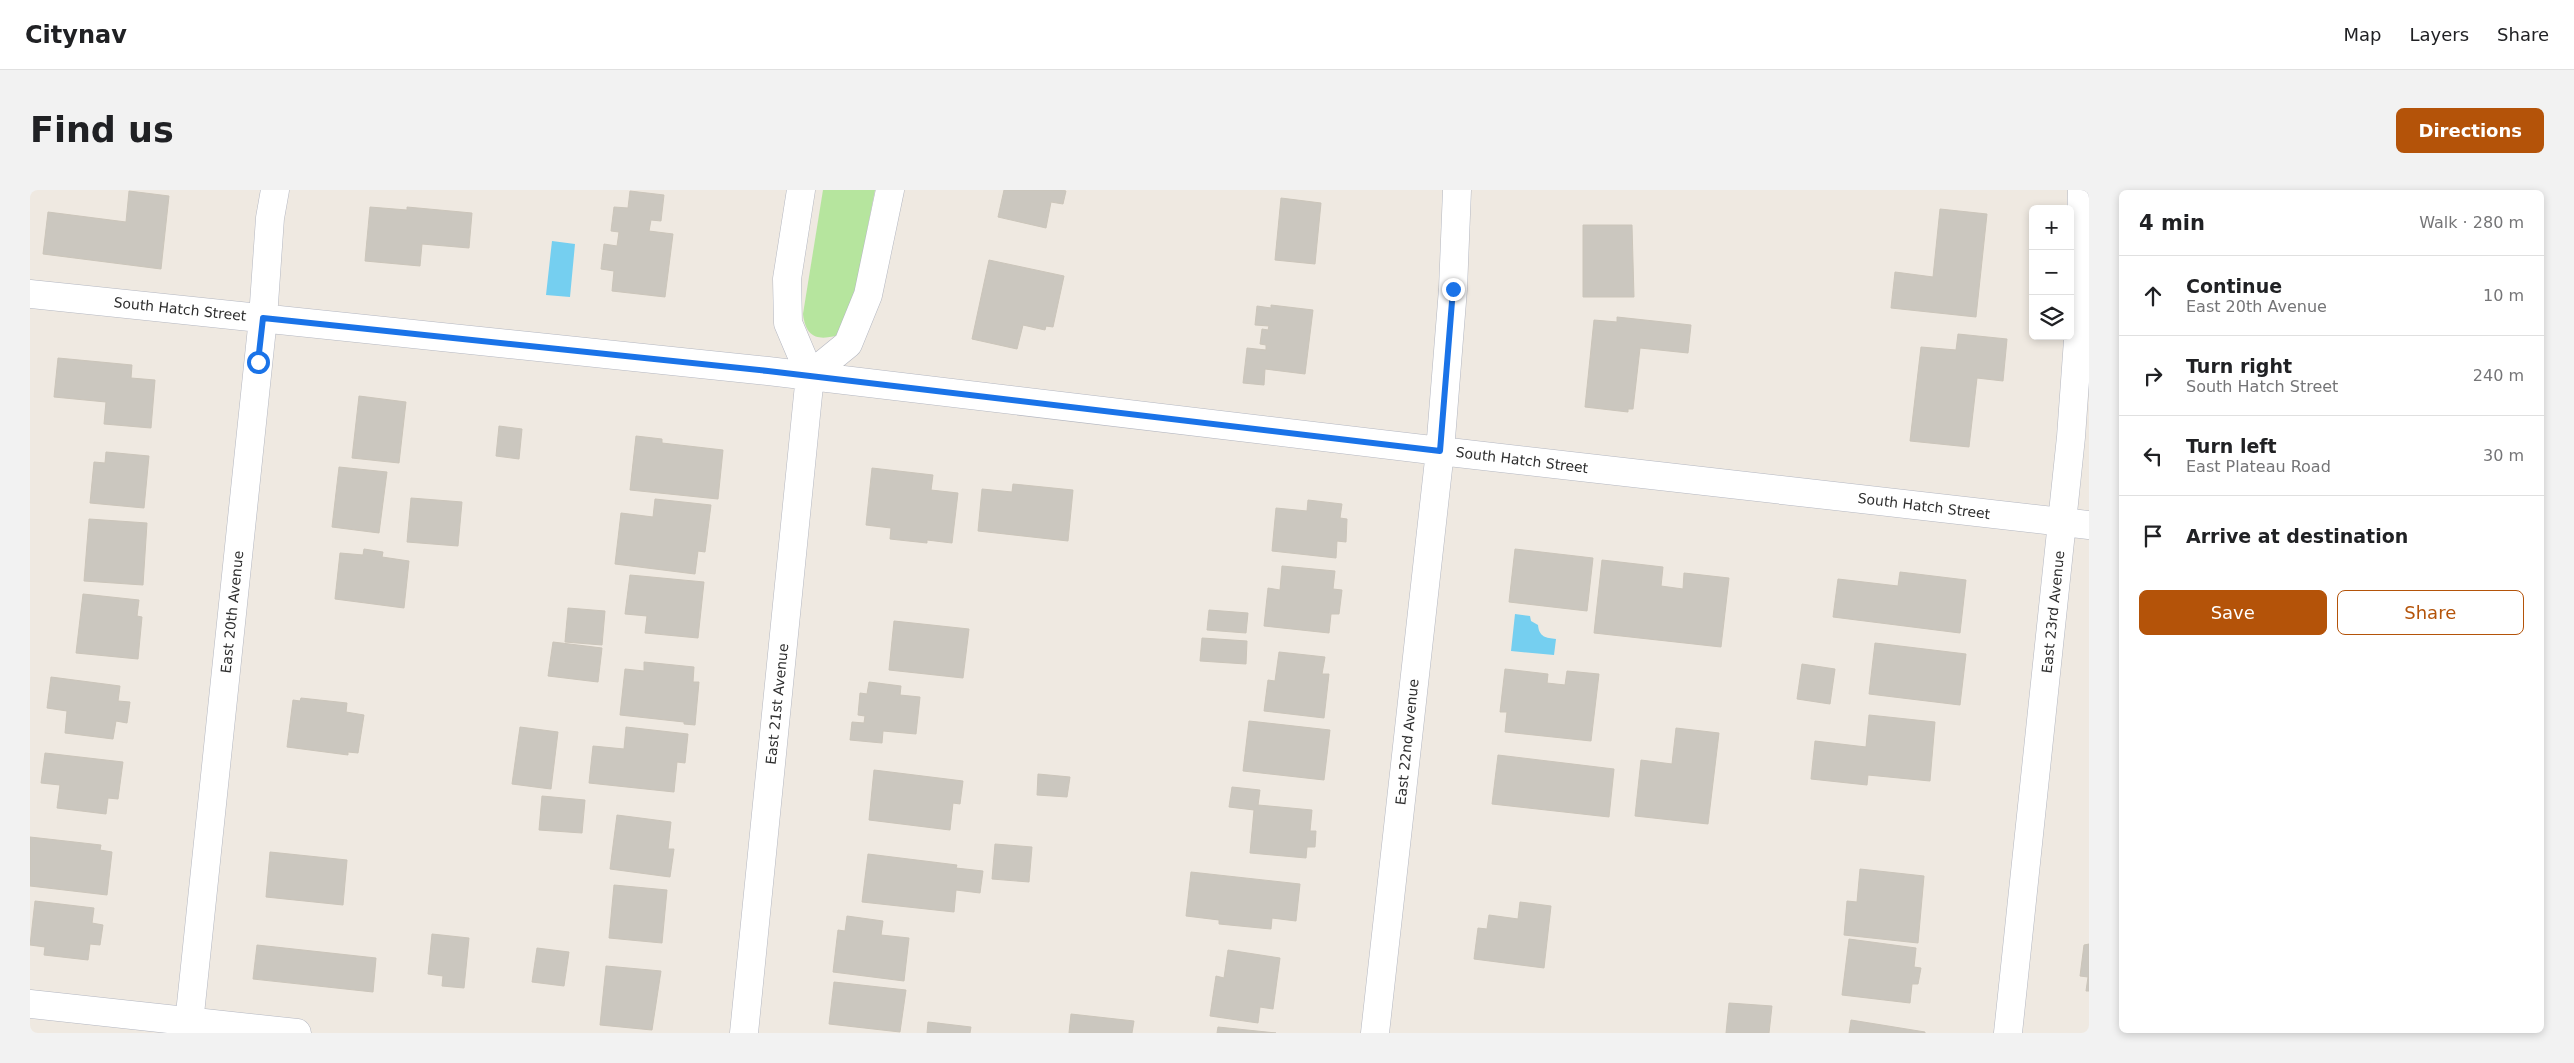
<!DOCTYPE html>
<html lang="en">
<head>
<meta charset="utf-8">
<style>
  :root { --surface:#fff; --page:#f2f2f2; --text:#202124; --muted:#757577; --line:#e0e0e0; --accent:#b45309 }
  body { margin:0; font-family:"DejaVu Sans",sans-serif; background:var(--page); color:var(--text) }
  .controls { position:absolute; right:15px; top:15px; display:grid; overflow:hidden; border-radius:8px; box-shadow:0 2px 8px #0003 }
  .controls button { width:45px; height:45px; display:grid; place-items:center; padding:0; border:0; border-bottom:1px solid var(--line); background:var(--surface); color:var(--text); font:25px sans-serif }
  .stop { position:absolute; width:15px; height:15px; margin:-11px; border:4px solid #1a73e8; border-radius:50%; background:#fff }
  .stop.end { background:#1a73e8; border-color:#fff; box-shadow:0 1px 5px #0008 }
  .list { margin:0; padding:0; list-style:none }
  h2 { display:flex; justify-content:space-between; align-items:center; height:65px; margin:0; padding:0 20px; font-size:21px }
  h2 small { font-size:16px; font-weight:400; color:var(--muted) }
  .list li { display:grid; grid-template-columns:32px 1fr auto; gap:15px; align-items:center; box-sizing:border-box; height:80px; padding:0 20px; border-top:1px solid var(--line) }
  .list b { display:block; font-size:19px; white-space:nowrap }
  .list p { margin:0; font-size:16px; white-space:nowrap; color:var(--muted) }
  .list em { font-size:16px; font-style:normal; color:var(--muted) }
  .actions { display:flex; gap:10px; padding:15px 20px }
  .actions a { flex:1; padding:11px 0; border:1px solid var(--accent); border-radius:8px; text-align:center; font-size:18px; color:var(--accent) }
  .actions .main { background:var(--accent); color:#fff }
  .icon { flex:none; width:28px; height:28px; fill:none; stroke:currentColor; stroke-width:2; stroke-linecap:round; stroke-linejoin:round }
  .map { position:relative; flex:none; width:2059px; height:843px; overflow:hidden; border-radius:8px }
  header { display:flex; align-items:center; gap:30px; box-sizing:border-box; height:70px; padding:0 25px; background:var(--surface); border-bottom:1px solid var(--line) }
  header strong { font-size:24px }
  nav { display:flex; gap:28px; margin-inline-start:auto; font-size:18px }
  .intro { display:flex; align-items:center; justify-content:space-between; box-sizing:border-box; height:120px; padding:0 30px }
  h1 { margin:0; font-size:35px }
  .button { padding:12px 22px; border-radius:8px; background:var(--accent); color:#fff; font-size:18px; font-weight:700 }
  main { display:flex; gap:30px; padding:0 30px }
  aside { flex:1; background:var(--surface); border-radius:8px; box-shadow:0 2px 8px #0003 }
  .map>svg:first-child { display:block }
  .green { fill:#b6e59e }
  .water { fill:#75cff0 }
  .building { fill:#cbc7bf; stroke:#cbc5ba }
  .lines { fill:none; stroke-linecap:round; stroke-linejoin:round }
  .minor-casing { stroke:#b4b7c1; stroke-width:29 }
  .minor { stroke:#fff; stroke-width:28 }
  .route { stroke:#1a73e8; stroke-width:6 }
  .labels { text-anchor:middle; stroke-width:4; stroke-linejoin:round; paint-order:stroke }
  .street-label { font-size:14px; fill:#2e2e2e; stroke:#fff }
</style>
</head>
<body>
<header>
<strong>Citynav</strong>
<nav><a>Map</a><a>Layers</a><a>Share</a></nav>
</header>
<div class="intro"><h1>Find us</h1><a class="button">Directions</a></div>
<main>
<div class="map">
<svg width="2059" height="843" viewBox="0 0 2059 843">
  <rect width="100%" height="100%" fill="#efe9e1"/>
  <path class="green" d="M793 0H845L819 133 814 143C792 151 776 151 773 124Z"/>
  <path class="water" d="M522 51 545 54 540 107 516 105Z
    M1485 424 1500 426 1501 431 1508 435C1509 447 1516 448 1526 449L1524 465 1481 461Z"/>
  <path class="building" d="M974 0H1032L1036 1 1033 14 1021 12 1016 38 968 27Z
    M99 1 139 6 131 79 13 64 18 22 96 32Z
    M600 1 634 5 631 31 621 30 619 41 643 44 635 107 582 101 584 81 571 79 574 54 587 56 589 42 581 41 584 17 598 18Z
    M1251 8 1291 13 1285 74 1245 70Z
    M340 17 377 20V17L442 23 439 58 392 54 390 76 335 71Z
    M1910 19 1957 24 1946 127 1861 118 1865 82 1903 87Z
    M1553 35H1602L1604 107H1553Z
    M959 70 1034 86 1023 137 1016 136 1015 140 993 135 987 159 942 149Z
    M1241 115 1283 120 1275 184 1235 179 1234 195 1213 193 1217 158 1236 160V155L1230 154 1232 139 1238 140 1239 136 1225 135 1227 116 1241 118Z
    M1587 127 1661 135 1658 163 1610 158 1603 219H1598V222L1555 217 1564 130 1587 132Z
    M1928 144 1977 149 1973 191 1947 188 1939 257 1880 251 1891 157 1926 160Z
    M28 168 102 175 101 188 125 190 121 238 74 234 76 212 24 207Z
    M329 206 376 212 369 273 322 268Z
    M469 236 492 239 489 269 466 266Z
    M606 246 632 249V253L693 260 688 309 600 300Z
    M76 262 119 266 114 318 60 313 64 272 75 273Z
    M309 277 357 282 349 343 302 337Z
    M842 278 903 285 901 300 928 303 922 353 897 350V353L860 349 861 338 836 335Z
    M983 294 1043 300 1038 351 948 341 952 299 982 302Z
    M381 308 432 312 428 356 377 352Z
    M625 309 681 315 675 362 668 361 665 384 585 374 591 323 623 327Z
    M1278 310 1312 314 1310 328 1317 329 1316 352 1307 351 1306 368 1242 361 1246 318 1277 321Z
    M59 329 117 333 113 395 54 391Z
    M334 359 353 362 352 367 379 371 374 418 305 409 310 363 333 365Z
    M1485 359 1563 368 1557 421 1479 412Z
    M1572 370 1633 377 1631 396 1653 399 1654 383 1699 388 1691 457 1564 443Z
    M1252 376 1305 381 1303 399 1312 400 1309 424H1301L1299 443 1234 436 1238 398 1250 400Z
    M1870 382 1936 390 1930 443 1803 427 1808 389 1868 396Z
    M600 385 674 392 668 448 615 443 617 426 595 424Z
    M53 404 109 410 107 426 112 427 108 469 46 463Z
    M538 418 575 421 572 455 535 452Z
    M1179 420 1218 423 1216 443 1177 440Z
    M864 431 939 439 933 488 859 480Z
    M1172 448 1217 451 1216 474 1170 471Z
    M523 452 572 458 568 492 518 486Z
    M1845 453 1936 464 1930 515 1839 504Z
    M1249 462 1295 467 1292 484H1299L1294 528 1234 521 1238 490 1245 491Z
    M614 472 664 477 663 492H669L665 535 654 534V532L590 525 595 479 614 481Z
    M1772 474 1805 479 1800 514 1767 509Z
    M1475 479 1518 484 1517 493 1535 495 1537 481 1569 484 1561 551 1475 542 1477 522H1470Z
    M21 487 90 496 88 511 100 512 97 533 86 531 83 549 35 543 37 521 17 518Z
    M839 492 871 496 870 505 890 507 886 544 853 541 852 553 820 550 822 532 834 533 835 526 828 525 830 503 837 504Z
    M271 508 317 513 316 522 334 525 328 563 318 562V565L257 557 263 510 270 511Z
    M1839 525 1905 532 1900 591 1838 585 1837 595 1781 589 1785 551 1836 557Z
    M1219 531 1300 540 1294 590 1213 581Z
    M490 537 528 542 521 599 482 594Z
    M596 537 658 544 655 573 647 572 644 602 559 593 563 556 594 559Z
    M1646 538 1689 543 1678 634 1605 626 1611 570 1642 574Z
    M15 563 93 572 88 609 78 608 76 624 27 618 30 595 11 593Z
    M1468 565 1584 579 1579 627 1462 614Z
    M844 580 933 591 930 614 923 613 920 640 839 630Z
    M1008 584 1040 587 1037 607 1007 605Z
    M1202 597 1230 600 1228 615 1282 620 1280 641H1286L1285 657H1277L1276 668 1220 663 1224 620 1199 617Z
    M512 606 555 610 552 643 509 640Z
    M587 625 641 632 638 659H644L640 687 580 679Z
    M0 647 71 655 70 660 82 662 77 705 0 696Z
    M965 654 1002 657 999 692 962 689Z
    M240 662 317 670 313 715 236 707Z
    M838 664 927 675 926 678 953 681 950 703 926 700 924 722 832 712Z
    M1830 679 1894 686 1888 753 1814 745 1817 711 1827 712Z
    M1161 682 1270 694 1266 731 1242 728 1241 739 1189 734V730L1156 726Z
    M584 695 637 700 632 753 579 748Z
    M5 711 64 718 62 733 73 735 70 755 60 754 58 770 14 765 15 757 0 755Z
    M1490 712 1521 716 1514 778 1444 769 1448 738 1457 739 1459 725 1488 729Z
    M817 726 853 731 851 745 879 748 874 791 803 782 808 740 815 741Z
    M402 744 439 748 434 798 412 796 413 786 398 784Z
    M1819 749 1886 758 1884 777 1891 778 1888 794H1882L1880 813 1812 805Z
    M2059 754V801H2056L2058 787 2050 786 2054 755Z
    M227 755 346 768 343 802 223 789Z
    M507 758 539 762 534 796 502 792Z
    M1198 760 1250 768 1243 819 1230 817 1228 833 1180 826 1186 786 1194 788Z
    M576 776 631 781 622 840 570 835Z
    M804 792 876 800 870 842 799 834Z
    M1699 813 1742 816 1739 843H1696Z
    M1041 824 1104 831 1102 843H1039Z
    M1821 830 1895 842V843H1819Z
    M898 832 941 837 940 843H897Z
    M1188 837 1246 843H1187Z"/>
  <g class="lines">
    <g class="minor-casing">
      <path id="minor" d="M0 104 738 181 1410 261 2059 335
        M780 185 818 154 838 105 860 0
        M0 814 267 843
        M158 843 233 128 240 28 245 0
        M714 843 780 185 758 133 757 89 771 0
        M1345 843 1410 261 1423 99 1427 0
        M1978 843 2041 247 2048 150 2052 0"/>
    </g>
    <use href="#minor" class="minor"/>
  </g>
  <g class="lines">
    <path class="route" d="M228 172 233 128 738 181 1410 261 1423 99"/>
  </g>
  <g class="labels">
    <g class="street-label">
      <text transform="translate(150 119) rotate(6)" y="5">South Hatch Street</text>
      <text transform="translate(1492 270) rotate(7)" y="5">South Hatch Street</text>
      <text transform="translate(1894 316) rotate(7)" y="5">South Hatch Street</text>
      <text transform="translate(202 422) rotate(-84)" y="5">East 20th Avenue</text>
      <text transform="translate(2023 422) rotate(-84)" y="5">East 23rd Avenue</text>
      <text transform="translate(747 514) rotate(-84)" y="5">East 21st Avenue</text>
      <text transform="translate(1377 552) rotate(-84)" y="5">East 22nd Avenue</text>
    </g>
  </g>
</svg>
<div class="controls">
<button>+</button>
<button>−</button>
<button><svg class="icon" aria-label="layers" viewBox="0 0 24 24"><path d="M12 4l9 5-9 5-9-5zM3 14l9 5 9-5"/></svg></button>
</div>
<div class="stop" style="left:228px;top:172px"></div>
<div class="stop end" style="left:1423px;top:99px"></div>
</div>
<aside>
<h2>4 min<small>Walk · 280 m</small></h2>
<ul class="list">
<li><svg class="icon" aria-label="ahead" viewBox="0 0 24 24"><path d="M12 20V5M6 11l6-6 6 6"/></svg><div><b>Continue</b><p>East 20th Avenue</p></div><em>10 m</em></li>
<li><svg class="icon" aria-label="right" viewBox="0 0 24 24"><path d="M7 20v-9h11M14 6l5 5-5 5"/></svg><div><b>Turn right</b><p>South Hatch Street</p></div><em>240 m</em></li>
<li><svg class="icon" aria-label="left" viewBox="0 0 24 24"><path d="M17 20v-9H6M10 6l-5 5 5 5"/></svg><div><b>Turn left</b><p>East Plateau Road</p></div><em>30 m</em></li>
<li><svg class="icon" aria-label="arrive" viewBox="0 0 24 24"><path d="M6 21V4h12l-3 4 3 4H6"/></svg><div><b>Arrive at destination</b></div></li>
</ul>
<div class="actions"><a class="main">Save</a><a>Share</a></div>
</aside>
</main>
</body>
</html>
